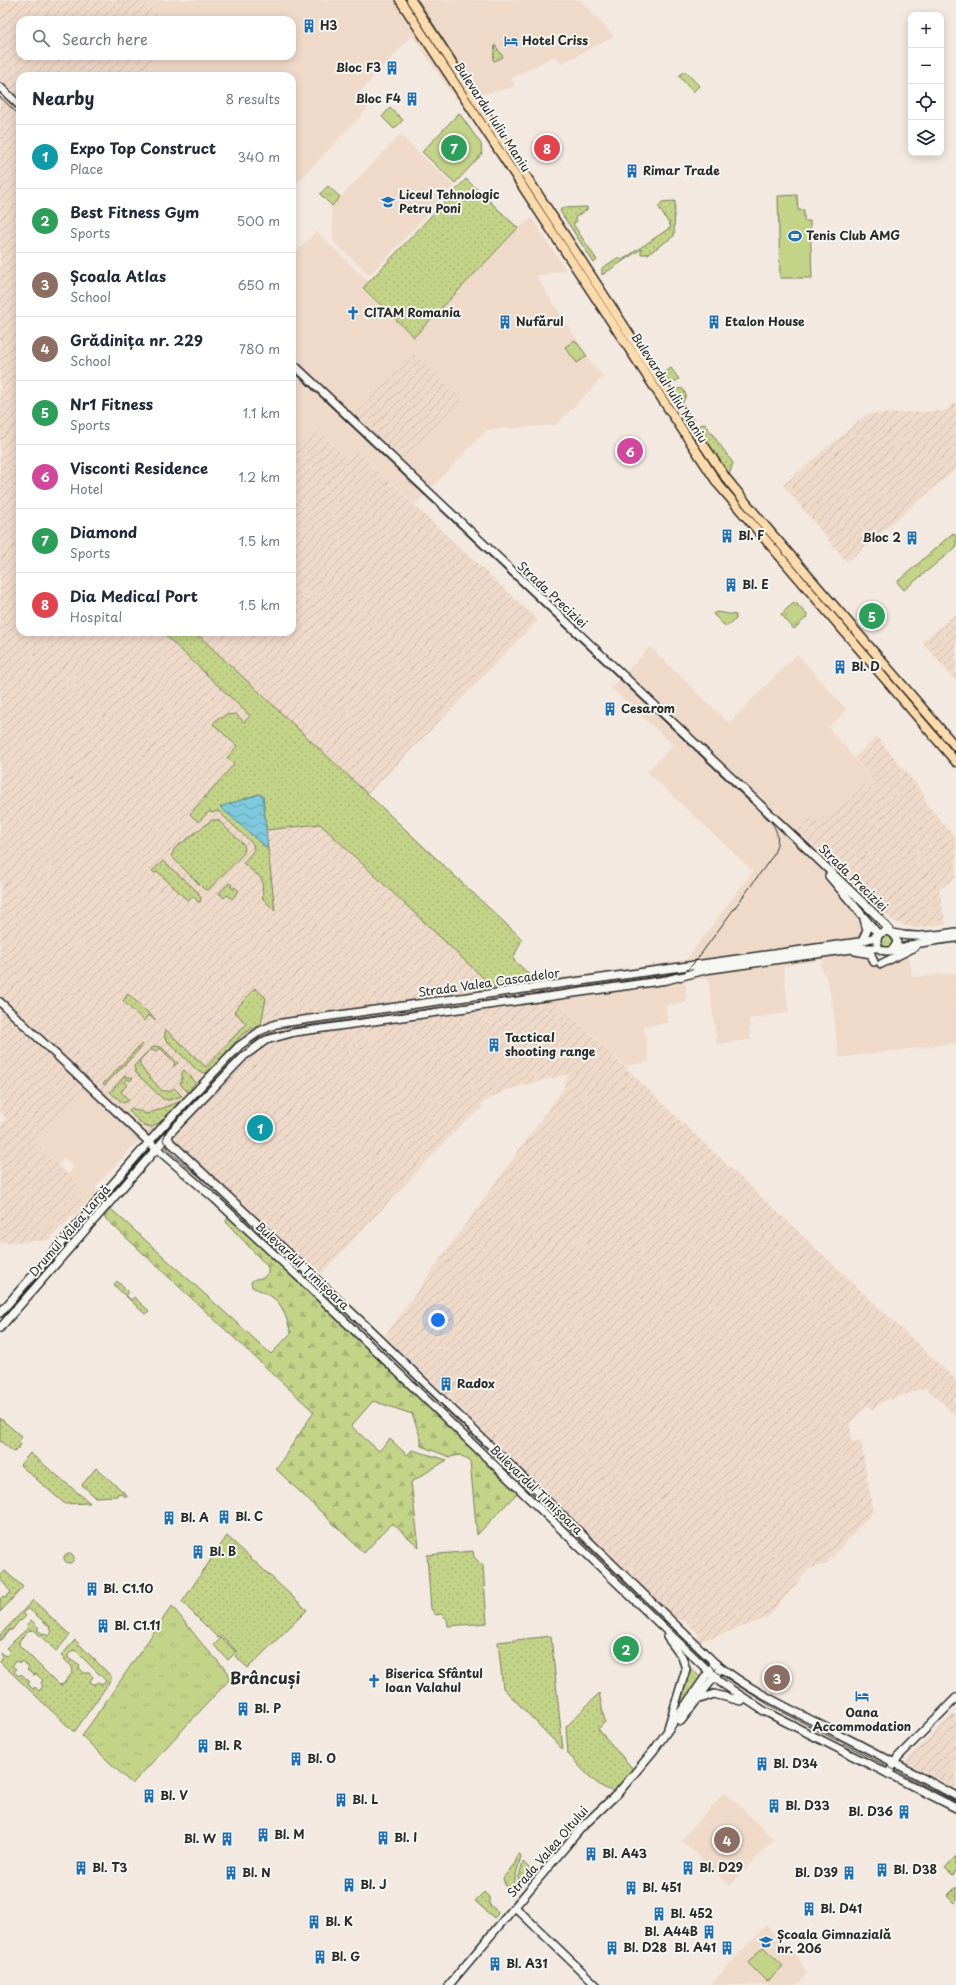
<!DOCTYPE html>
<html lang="en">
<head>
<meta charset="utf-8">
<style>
  :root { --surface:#fff; --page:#f2f2f3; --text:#1f2937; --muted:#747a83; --line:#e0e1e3; --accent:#0b8043 }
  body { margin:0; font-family:"Playpen Sans",sans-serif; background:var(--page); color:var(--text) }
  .controls { position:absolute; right:12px; top:12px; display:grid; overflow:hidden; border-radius:8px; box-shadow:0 2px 10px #0003 }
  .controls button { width:36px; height:36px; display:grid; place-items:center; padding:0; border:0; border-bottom:1px solid var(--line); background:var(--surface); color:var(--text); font:20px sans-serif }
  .you { position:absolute; left:438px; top:1320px; width:14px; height:14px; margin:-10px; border:3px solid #fff; border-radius:50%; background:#1a73e8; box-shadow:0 0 0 6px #1a73e833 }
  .badge { display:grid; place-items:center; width:26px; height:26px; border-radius:50%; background:var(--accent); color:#fff; font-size:13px; font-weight:700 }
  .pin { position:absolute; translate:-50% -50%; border:2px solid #fff; box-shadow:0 1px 4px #0006 }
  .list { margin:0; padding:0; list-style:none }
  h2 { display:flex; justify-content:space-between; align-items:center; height:52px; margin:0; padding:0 16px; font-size:17px }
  h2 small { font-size:13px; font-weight:400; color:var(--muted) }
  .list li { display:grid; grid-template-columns:26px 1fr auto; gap:12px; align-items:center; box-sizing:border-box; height:64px; padding:0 16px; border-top:1px solid var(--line) }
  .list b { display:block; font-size:15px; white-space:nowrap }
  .list p { margin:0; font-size:13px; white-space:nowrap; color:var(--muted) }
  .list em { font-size:13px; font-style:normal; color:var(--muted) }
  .icon { flex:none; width:22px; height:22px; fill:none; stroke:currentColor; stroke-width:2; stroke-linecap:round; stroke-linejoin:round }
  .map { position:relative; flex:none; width:956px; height:1985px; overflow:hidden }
  .search { position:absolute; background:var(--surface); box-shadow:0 2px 10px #0003; left:16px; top:16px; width:280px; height:44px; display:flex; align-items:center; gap:10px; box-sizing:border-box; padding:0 14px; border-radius:12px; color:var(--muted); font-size:15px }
  .panel { position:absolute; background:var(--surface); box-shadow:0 2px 10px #0003; left:16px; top:72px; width:280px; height:564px; border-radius:12px }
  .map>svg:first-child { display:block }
  .built { fill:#efdaca }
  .industrial { fill:url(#industrial-furrows) }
  .grass { fill:url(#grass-dots); stroke:#777f5a; fill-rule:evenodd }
  .forest { fill:url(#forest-firs); stroke:#777f5a }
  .park { fill:url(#park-tufts); stroke:#777f5a }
  .pitch { fill:#c3d388; stroke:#777f5a }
  .water { fill:url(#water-waves); stroke:#5d8a96 }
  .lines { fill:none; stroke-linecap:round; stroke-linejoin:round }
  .tertiary-casing { stroke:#2b2b2b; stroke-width:10 }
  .secondary-casing { stroke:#2b2b2b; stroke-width:10 }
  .primary-casing { stroke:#2b2b2b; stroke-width:11 }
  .tertiary { stroke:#f6f6f2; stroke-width:7 }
  .secondary { stroke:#f6f6f2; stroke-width:7 }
  .primary { stroke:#fedbac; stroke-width:8 }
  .tram { stroke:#2b2b2b; stroke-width:1 }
  .labels { text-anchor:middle; stroke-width:4; stroke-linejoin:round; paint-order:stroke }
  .poi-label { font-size:12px; font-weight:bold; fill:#2b2b2b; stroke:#f6f6f2; text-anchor:start }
  .street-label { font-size:12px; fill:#2b2b2b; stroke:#f6f6f2 }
  .district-label { font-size:16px; font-weight:bold; fill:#2b2b2b; stroke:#f6f6f2 }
</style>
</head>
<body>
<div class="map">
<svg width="956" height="1985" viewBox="0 0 956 1985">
  <defs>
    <pattern id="industrial-furrows" width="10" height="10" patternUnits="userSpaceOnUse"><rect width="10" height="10" fill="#efdaca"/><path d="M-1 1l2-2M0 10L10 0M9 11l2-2" fill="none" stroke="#cdbbae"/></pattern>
    <pattern id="grass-dots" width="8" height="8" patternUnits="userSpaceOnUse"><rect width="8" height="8" fill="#c3d388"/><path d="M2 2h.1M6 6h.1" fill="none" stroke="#a8b576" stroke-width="1.8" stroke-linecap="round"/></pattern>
    <pattern id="forest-firs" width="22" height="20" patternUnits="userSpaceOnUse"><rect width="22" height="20" fill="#c3d388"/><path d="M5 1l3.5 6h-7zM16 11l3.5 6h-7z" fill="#a8b576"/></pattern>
    <pattern id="park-tufts" width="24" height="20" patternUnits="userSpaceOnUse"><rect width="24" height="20" fill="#c3d388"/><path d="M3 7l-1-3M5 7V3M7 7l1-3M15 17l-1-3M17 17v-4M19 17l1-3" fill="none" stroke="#a8b576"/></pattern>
    <pattern id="water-waves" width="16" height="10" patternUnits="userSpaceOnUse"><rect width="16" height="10" fill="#7ec9dd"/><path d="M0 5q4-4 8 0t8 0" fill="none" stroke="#67a3b3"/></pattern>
  </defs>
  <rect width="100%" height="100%" fill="#f3e9e0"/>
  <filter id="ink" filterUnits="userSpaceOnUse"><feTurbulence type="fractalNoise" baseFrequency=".025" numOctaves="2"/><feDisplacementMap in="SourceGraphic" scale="8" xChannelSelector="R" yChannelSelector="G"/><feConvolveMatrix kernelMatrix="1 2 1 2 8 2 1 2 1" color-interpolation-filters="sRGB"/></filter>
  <g filter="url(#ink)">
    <path class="built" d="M142 0H581L614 37 562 63 555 56 512 78 514 87 456 100 412 35 360 92 372 104 292 188V76H138L156 56H292V20H164Z
      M400 135 454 186 370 275 333 241 332 210 330 208Z
      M532 218 566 270 536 276 595 368 604 376 556 425 487 430 415 505 357 452 349 460 317 430 292 457V257L316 231 369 282 363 289 414 337 518 228Z
      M650 647 729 723 797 654 847 710 828 727 872 779 819 825 795 829 854 884 843 896 864 925 868 959 909 956 912 977 956 973V1043L839 1058 833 1008 828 983 820 964 824 963 823 959 783 967 789 1013 749 1019 751 1040 717 1044 708 978 685 981 687 1002 665 1005 668 1023 644 1026 649 1062 625 1066 559 1003 250 1211 99 1076 493 987 686 960 753 871 647 772 673 745 611 688Z
      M83 1089 138 1141 96 1186 97 1192 86 1204 74 1192 80 1186 68 1174 74 1167 64 1158 58 1165 33 1142Z
      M725 1792 774 1839 730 1886 681 1840Z
      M766 1925 799 1958 807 1974 797 1985H710Z"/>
    <path class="industrial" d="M0 0H142L164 20H20V56H156L138 76H20V632H292V457L317 430 349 460 357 452 538 620 368 794 522 939 513 959 686 1126 956 1380V1416L926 1388 884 1401 872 1410 868 1405 850 1423 852 1442 861 1441 873 1512 825 1565 810 1568 767 1618 700 1642 697 1639 698 1633 685 1621 677 1619 670 1613 385 1336 563 1089 568 1074 506 1090 481 1104 483 1107 462 1124 321 1274 250 1211 160 1126 142 1145 83 1089 34 1142 80 1186 74 1192 86 1204 53 1235 50 1240 0 1243V1125L6 1118 0 1112Z
      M413 353 464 401 407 461 356 414Z
      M956 402V469L847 562 783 485 867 414 945 411Z
      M956 614V681L922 642Z
      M877 737 922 791 927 804 956 838V877L939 890 946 924 916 928 904 926 893 921 795 828 808 814 819 824 872 779 854 757Z
      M953 1714 956 1717V1789L907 1763 908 1758Z"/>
    <path class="grass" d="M417 0H418L463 70Z
      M495 45 503 57 495 61 493 60Z
      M466 179 518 228 414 337 363 288Z
      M675 201 674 236 648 254H641V249L602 275V268L619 257 622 260 671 227 658 206 662 202Z
      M587 207V210L575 217 577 221 573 224 597 260 594 263 560 211 562 208Z
      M671 368 679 379 674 382 667 381 661 375Z
      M671 388 683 389 686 395 682 404Z
      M705 424 733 463 729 475 698 430 699 425Z
      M162 632H195L522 939 513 959 536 981 493 987 320 824 266 830 263 796 258 794 221 807 268 849 275 911 263 899 262 879 243 863 254 850 253 844 218 811 211 813 210 811 198 822 190 814 234 764 227 758 237 746 213 724 219 717 221 718 225 715 236 714 244 722 250 716Z
      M212 820H218L244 845 245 849 244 853 208 890 204 889 171 856 175 848Z
      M163 861 198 892 201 899 200 902H198L193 896 188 901 158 872 155 873 152 871Z
      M229 883 232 885 231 887 233 889 235 887 239 891 232 899 227 895 224 898 219 893Z
      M880 941a7 7 0 1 1 14 0a7 7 0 1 1-14 0Z
      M255 988 266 998 261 1024 243 1034 207 1073 199 1072 165 1039V1029L206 1067 246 1024 234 1011Z
      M128 994 156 1020 148 1015 144 1021 123 1001Z
      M141 1044 142 1046 105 1085 103 1084Z
      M155 1046 161 1047 178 1063 173 1067 175 1063 160 1048 157 1051 149 1050Z
      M148 1051 140 1060V1066L162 1091H170L174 1088 182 1096 169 1100 163 1099 136 1073 134 1066Z
      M184 1070 196 1082 188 1092 180 1084 182 1079V1072Z
      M125 1076 133 1078 130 1081 128 1079 124 1082 127 1085 121 1092 129 1100 123 1103 110 1092Z
      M179 1102 163 1120 152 1127 144 1126 129 1111 131 1108 147 1114Z
      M117 1281 128 1292 126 1295 131 1300 134 1297 149 1311 145 1314 114 1285Z
      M0 1418 22 1437 18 1442 21 1445 14 1452 0 1441Z
      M30 1453 83 1497 90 1503 65 1504 20 1465Z
      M96 1468 128 1496H123V1493L117 1494V1496L95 1497 82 1485Z
      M227 1536 307 1610 248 1668 235 1656 238 1653 222 1636 218 1638 182 1602Z
      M473 1551 474 1557 483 1566 487 1623 448 1626 447 1619 441 1614 436 1615 431 1609 427 1555Z
      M5 1571 23 1587 0 1612V1599L3 1596 5 1598 11 1592 0 1579V1576Z
      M33 1600 70 1635 56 1651 34 1630 29 1631 19 1641V1645L59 1685 63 1684 73 1672 72 1667 61 1656 75 1640 111 1676V1680L75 1731H73L0 1662 2 1659 0 1653 6 1656 10 1652 6 1648 28 1628 27 1624 31 1620 39 1628 37 1630 43 1634 44 1633 48 1636 52 1632 49 1629 50 1627 28 1608 23 1613 26 1616 21 1621 20 1620 11 1631 10 1629 0 1641V1635ZM73 1650 76 1651 106 1681 102 1685 98 1682 94 1685 90 1681 93 1677 89 1673H84L79 1668 80 1666 68 1658V1655ZM16 1661 20 1663 22 1661 29 1667 27 1670 34 1675 36 1674 43 1680 41 1683 43 1686 39 1691 35 1687 33 1689 28 1684 30 1682 21 1674 19 1676 14 1672 16 1669 12 1666Z
      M551 1636 563 1750 503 1688 498 1642Z
      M691 1669 701 1678 679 1710H678Z
      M599 1693 605 1722 598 1729 634 1770C629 1776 624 1784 617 1789 605 1798 577 1763 568 1754L566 1727Z
      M518 1854 521 1856 512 1890 505 1885 503 1878 515 1863Z
      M523 1862 532 1871 524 1882 516 1887Z
      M484 1892 489 1897V1904L497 1911 498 1914 494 1918 475 1901Z"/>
    <path class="forest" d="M111 1209 271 1354 291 1333C282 1304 281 1299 252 1287L251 1282 255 1279 263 1278 268 1273V1267L226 1222 228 1216 519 1491 477 1535 470 1461 460 1455 450 1457 421 1446V1439L412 1414 373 1401 351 1426 379 1451 390 1439 407 1455 412 1450 447 1460 411 1482 419 1547 392 1523 364 1553 276 1469 314 1412 104 1217Z"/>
    <path class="park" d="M390 108 403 120 394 129 382 117Z
      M328 186 340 197 332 206 320 194Z
      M953 533 956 536V547L904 590 897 582Z
      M795 602 808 616 794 629 781 614Z
      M716 612 736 615V619L726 627 713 614Z
      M64 1558a5 5 0 1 1 10 0a5 5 0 1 1-10 0Z
      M172 1606 203 1645 228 1672 230 1679 132 1784 82 1736Z
      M956 1856V1871L953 1875 945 1868Z
      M956 1887V1901L954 1903 947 1896Z"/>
    <path class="pitch" d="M685 71 699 86 693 92 679 76Z
      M459 113 481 144 482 154 455 183 422 152Z
      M797 195 798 210H804V221H810L812 278H780L778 196Z
      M575 340 587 356 577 363 565 347Z
      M221 1638 236 1652 228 1660 214 1645Z
      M763 1947 783 1966 767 1982 748 1963Z"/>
    <path class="water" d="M259 794 263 796 268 849 220 807Z"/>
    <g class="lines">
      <g class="tertiary-casing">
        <path id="tertiary" d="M0 87 20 106
          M292 363 805 847 878 917 891 932
          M829 876 879 935
          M862 941 867 930 864 919
          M0 1002 149 1142"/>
      </g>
      <g class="secondary-casing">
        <path id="secondary" d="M893 933C915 939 934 935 956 932
          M893 949 897 943 895 935 888 931 880 933C875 939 876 951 886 951 893 952 903 947 910 945 925 942 941 940 956 938
          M855 951 871 954 874 962
          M881 964 915 947
          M168 1136 170 1142 365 1325 715 1663C750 1691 790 1709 829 1729 872 1751 914 1773 956 1796
          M149 1142 215 1199 303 1281 720 1682 764 1711 956 1808
          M0 1313 164 1125 239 1046 260 1031 276 1024 289 1022C479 995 669 969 859 942L878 936
          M0 1328 171 1132 244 1056 266 1040 295 1032 667 980 705 970 859 948H879
          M667 1637 682 1657 686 1669 668 1728
          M700 1699 714 1694 741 1701
          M681 1721 721 1668
          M888 1774 898 1757 956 1698
          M515 1907 596 1985
          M449 1985 582 1827 618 1793 654 1750 715 1663"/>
      </g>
      <g class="primary-casing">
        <path id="primary" d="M400 0 718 484 956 762
          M411 0 647 361 726 478 761 521 956 747"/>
      </g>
      <use href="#tertiary" class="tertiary"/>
      <use href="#secondary" class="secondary"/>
      <use href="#primary" class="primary"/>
      <path class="tram" d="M0 97 20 116
        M292 370 771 822C780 834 779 844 772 857L695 962 685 972 273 1032 258 1039 244 1051 168 1128 163 1140 169 1151 208 1184 362 1328 556 1513 718 1673 769 1705 956 1802"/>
    </g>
  </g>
  <defs>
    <g id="building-bare" transform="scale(1.08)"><path d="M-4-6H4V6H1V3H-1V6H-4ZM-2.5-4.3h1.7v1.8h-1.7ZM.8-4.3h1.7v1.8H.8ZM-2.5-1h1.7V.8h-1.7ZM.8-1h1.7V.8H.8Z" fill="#1f6fb2" stroke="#f6f6f2" stroke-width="2.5" paint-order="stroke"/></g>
    <g id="hotel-bare" transform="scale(1.08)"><path d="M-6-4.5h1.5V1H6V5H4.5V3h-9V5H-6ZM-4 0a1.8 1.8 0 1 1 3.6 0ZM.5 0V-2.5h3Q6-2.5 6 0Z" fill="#1f6fb2" stroke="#f6f6f2" stroke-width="2.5" paint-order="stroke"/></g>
    <g id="school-bare" transform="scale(1.08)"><path d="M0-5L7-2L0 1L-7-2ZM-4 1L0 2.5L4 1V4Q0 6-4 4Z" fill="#1f6fb2" stroke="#f6f6f2" stroke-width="2.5" paint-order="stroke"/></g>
    <g id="stadium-bare" transform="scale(1.08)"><path d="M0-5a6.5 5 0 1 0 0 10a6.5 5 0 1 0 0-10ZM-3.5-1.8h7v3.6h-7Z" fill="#1f6fb2" stroke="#f6f6f2" stroke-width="2.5" paint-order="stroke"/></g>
    <g id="church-bare" transform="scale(1.08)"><path d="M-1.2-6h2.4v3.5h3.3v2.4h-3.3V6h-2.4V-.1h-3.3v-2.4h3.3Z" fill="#1f6fb2" stroke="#f6f6f2" stroke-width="2.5" paint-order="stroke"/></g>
  </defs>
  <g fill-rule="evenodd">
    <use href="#building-bare" x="309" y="26"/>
    <use href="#hotel-bare" x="511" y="41"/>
    <use href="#building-bare" x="392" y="68"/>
    <use href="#building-bare" x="412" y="99"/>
    <use href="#building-bare" x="632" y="171"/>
    <use href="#school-bare" x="388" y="202"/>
    <use href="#stadium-bare" x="795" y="236"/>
    <use href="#church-bare" x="353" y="313"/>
    <use href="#building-bare" x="505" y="322"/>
    <use href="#building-bare" x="714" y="322"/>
    <use href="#building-bare" x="727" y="536"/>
    <use href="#building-bare" x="912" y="538"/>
    <use href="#building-bare" x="731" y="585"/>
    <use href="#building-bare" x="840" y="667"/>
    <use href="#building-bare" x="610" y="709"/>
    <use href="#building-bare" x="494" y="1045"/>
    <use href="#building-bare" x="446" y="1384"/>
    <use href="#building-bare" x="224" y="1517"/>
    <use href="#building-bare" x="169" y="1518"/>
    <use href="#building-bare" x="198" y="1552"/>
    <use href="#building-bare" x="92" y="1589"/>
    <use href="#building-bare" x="103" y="1626"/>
    <use href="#church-bare" x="374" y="1681"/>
    <use href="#hotel-bare" x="862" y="1696"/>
    <use href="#building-bare" x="243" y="1709"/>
    <use href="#building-bare" x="203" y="1746"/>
    <use href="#building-bare" x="296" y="1759"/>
    <use href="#building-bare" x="762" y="1764"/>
    <use href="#building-bare" x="149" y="1796"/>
    <use href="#building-bare" x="341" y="1800"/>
    <use href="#building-bare" x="774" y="1806"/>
    <use href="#building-bare" x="904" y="1812"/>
    <use href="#building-bare" x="263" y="1835"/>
    <use href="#building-bare" x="383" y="1838"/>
    <use href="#building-bare" x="227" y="1839"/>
    <use href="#building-bare" x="591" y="1854"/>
    <use href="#building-bare" x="81" y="1868"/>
    <use href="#building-bare" x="688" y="1868"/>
    <use href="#building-bare" x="882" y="1870"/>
    <use href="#building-bare" x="231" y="1873"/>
    <use href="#building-bare" x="849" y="1873"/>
    <use href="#building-bare" x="349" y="1885"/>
    <use href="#building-bare" x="631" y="1888"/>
    <use href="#building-bare" x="809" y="1909"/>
    <use href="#building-bare" x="659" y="1914"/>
    <use href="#building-bare" x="314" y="1922"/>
    <use href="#building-bare" x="709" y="1932"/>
    <use href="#school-bare" x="766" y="1942"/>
    <use href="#building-bare" x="612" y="1948"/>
    <use href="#building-bare" x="727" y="1948"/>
    <use href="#building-bare" x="320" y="1957"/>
    <use href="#building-bare" x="495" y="1964"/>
  </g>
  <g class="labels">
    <g class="poi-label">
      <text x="320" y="30">H3</text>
      <text x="522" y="45">Hotel Criss</text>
      <text x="381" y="72" text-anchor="end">Bloc F3</text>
      <text x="401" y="103" text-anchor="end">Bloc F4</text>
      <text x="643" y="175">Rimar Trade</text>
      <text x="399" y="199">Liceul Tehnologic<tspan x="399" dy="14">Petru Poni</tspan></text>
      <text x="806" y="240">Tenis Club AMG</text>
      <text x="364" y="317">CITAM Romania</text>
      <text x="516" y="326">Nufărul</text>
      <text x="725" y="326">Etalon House</text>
      <text x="738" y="540">Bl. F</text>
      <text x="901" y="542" text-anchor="end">Bloc 2</text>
      <text x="742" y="589">Bl. E</text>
      <text x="851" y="671">Bl. D</text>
      <text x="621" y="713">Cesarom</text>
      <text x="505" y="1042">Tactical<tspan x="505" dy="14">shooting range</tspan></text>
      <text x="457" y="1388">Radox</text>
      <text x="235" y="1521">Bl. C</text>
      <text x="180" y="1522">Bl. A</text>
      <text x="209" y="1556">Bl. B</text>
      <text x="103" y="1593">Bl. C1.10</text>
      <text x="114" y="1630">Bl. C1.11</text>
      <text x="385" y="1678">Biserica Sfântul<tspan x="385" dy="14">Ioan Valahul</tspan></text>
      <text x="254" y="1713">Bl. P</text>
      <text x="862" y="1717" text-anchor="middle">Oana<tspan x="862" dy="14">Accommodation</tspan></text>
      <text x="214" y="1750">Bl. R</text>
      <text x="307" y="1763">Bl. O</text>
      <text x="773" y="1768">Bl. D34</text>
      <text x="160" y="1800">Bl. V</text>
      <text x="352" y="1804">Bl. L</text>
      <text x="785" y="1810">Bl. D33</text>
      <text x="893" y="1816" text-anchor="end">Bl. D36</text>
      <text x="274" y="1839">Bl. M</text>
      <text x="394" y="1842">Bl. I</text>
      <text x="216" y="1843" text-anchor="end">Bl. W</text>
      <text x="602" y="1858">Bl. A43</text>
      <text x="92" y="1872">Bl. T3</text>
      <text x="699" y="1872">Bl. D29</text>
      <text x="893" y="1874">Bl. D38</text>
      <text x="242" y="1877">Bl. N</text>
      <text x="838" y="1877" text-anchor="end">Bl. D39</text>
      <text x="360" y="1889">Bl. J</text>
      <text x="642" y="1892">Bl. 451</text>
      <text x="820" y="1913">Bl. D41</text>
      <text x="670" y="1918">Bl. 452</text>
      <text x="325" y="1926">Bl. K</text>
      <text x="698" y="1936" text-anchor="end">Bl. A44B</text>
      <text x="777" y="1939">Școala Gimnazială<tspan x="777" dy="14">nr. 206</tspan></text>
      <text x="623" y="1952">Bl. D28</text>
      <text x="716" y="1952" text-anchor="end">Bl. A41</text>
      <text x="331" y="1961">Bl. G</text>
      <text x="506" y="1968">Bl. A31</text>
    </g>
    <g class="street-label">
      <text transform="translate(492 117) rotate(57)" y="4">Bulevardul Iuliu Maniu</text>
      <text transform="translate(669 388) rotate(57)" y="4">Bulevardul Iuliu Maniu</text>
      <text transform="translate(552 595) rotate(43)" y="4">Strada Preciziei</text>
      <text transform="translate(853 878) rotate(44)" y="4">Strada Preciziei</text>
      <text transform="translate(489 983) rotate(-8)" y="4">Strada Valea Cascadelor</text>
      <text transform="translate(70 1231) rotate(-49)" y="4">Drumul Valea Largă</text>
      <text transform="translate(302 1266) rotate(43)" y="4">Bulevardul Timișoara</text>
      <text transform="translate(536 1490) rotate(44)" y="4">Bulevardul Timișoara</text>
      <text transform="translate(548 1852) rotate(-49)" y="4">Strada Valea Oltului</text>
    </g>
    <g class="district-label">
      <text x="265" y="1684">Brâncuși</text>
    </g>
  </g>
</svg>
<div class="controls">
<button>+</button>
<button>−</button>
<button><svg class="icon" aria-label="locate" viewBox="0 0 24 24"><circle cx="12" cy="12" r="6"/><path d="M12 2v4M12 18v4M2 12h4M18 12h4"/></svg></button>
<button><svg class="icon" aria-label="layers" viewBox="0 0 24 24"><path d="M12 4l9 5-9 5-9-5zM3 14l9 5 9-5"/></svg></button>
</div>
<div class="you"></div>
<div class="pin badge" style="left:260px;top:1128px;background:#0f9aa8">1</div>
<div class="pin badge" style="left:626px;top:1649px;background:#2e9e5b">2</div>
<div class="pin badge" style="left:777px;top:1678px;background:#8d6e63">3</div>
<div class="pin badge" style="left:727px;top:1840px;background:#8d6e63">4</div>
<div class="pin badge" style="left:872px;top:616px;background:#2e9e5b">5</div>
<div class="pin badge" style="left:630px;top:451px;background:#d1479c">6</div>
<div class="pin badge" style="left:454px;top:148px;background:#2e9e5b">7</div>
<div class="pin badge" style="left:547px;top:148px;background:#e0444e">8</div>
<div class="search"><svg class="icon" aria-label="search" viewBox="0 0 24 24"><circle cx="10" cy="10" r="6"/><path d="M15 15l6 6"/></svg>Search here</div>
<section class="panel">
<h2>Nearby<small>8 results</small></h2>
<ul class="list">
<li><span class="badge" style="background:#0f9aa8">1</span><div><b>Expo Top Construct</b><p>Place</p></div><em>340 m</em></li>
<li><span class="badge" style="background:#2e9e5b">2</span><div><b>Best Fitness Gym</b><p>Sports</p></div><em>500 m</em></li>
<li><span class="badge" style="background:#8d6e63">3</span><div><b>Școala Atlas</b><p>School</p></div><em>650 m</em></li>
<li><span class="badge" style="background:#8d6e63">4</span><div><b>Grădinița nr. 229</b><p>School</p></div><em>780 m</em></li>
<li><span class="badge" style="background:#2e9e5b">5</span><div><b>Nr1 Fitness</b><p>Sports</p></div><em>1.1 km</em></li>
<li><span class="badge" style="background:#d1479c">6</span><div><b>Visconti Residence</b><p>Hotel</p></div><em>1.2 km</em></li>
<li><span class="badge" style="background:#2e9e5b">7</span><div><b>Diamond</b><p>Sports</p></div><em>1.5 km</em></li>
<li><span class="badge" style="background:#e0444e">8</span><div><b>Dia Medical Port</b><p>Hospital</p></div><em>1.5 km</em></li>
</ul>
</section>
</div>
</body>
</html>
